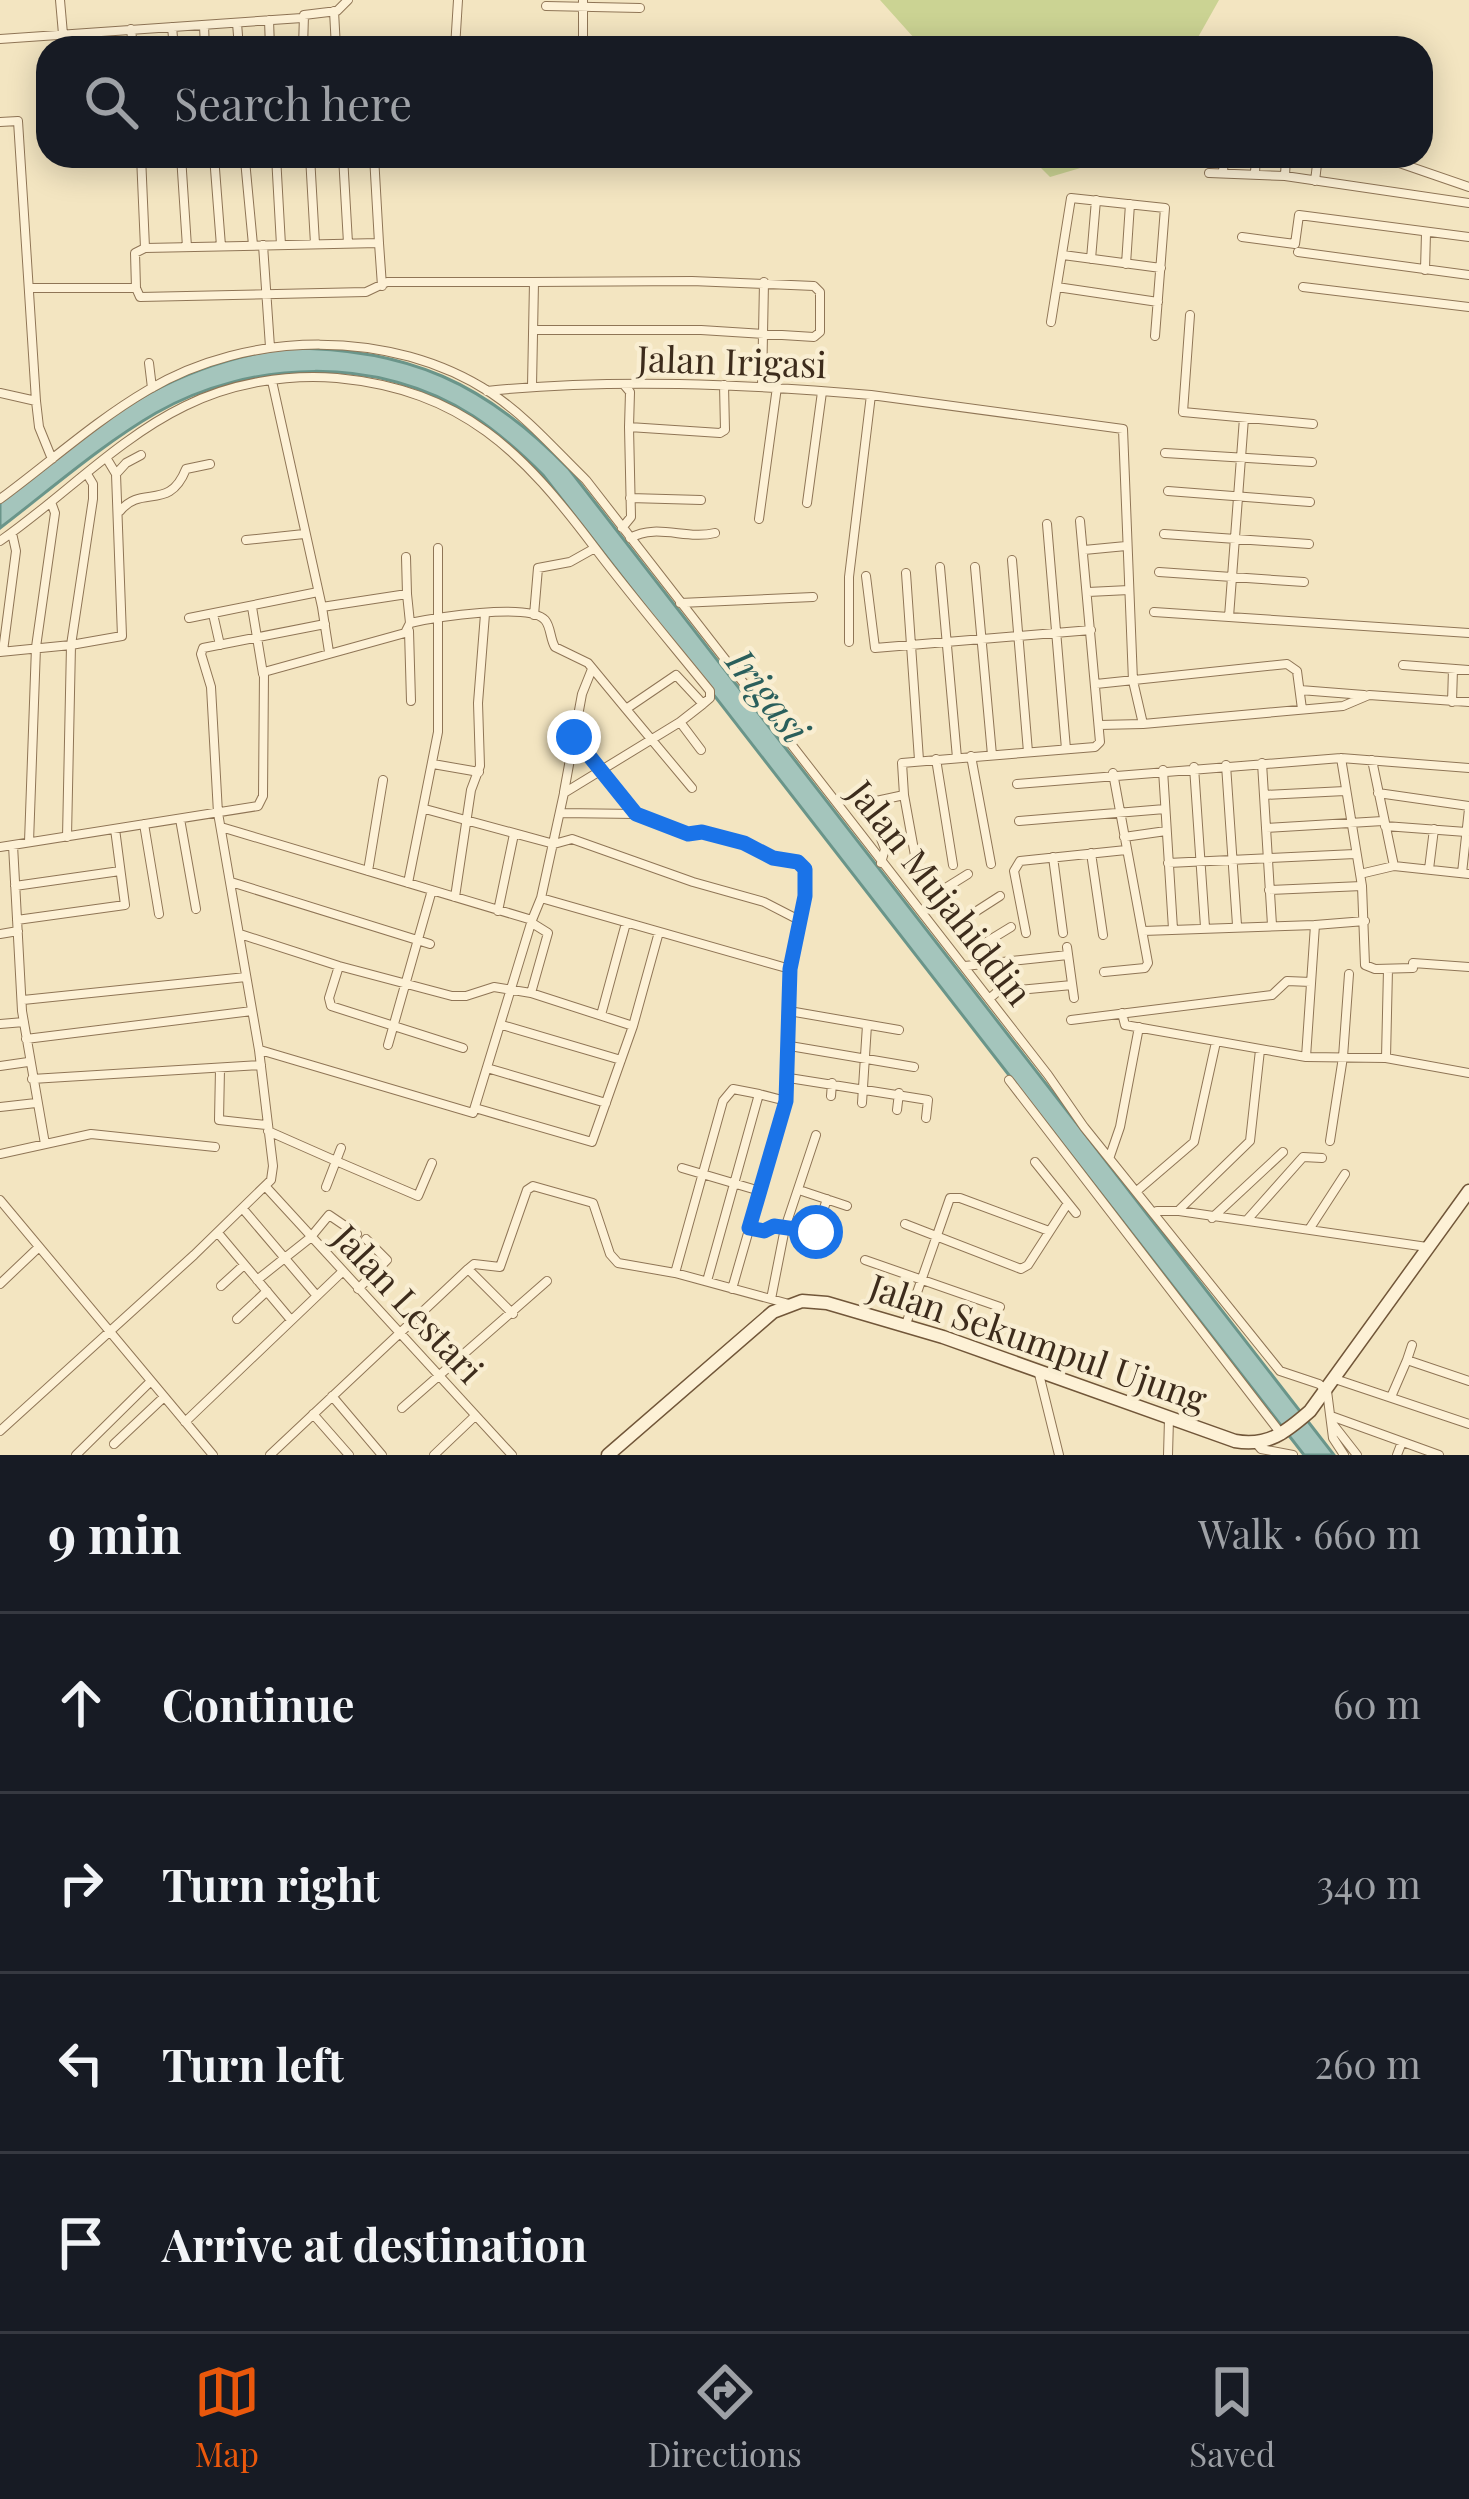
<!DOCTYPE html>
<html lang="en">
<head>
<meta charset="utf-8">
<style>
  :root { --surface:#171b24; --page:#242831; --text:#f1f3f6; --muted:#9ea1a6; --line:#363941; --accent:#ea580c }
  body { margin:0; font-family:"Playfair Display",serif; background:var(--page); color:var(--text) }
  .stop { position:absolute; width:36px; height:36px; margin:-27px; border:9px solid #1a73e8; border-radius:50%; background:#fff }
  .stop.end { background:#1a73e8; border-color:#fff; box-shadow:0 3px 12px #0008 }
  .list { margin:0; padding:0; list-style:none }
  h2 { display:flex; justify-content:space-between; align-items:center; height:156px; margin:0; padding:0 48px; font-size:51px }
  h2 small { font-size:39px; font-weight:400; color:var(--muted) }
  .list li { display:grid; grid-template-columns:78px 1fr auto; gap:36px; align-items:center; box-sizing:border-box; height:180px; padding:0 48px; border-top:3px solid var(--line) }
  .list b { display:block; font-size:45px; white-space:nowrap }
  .list em { font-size:39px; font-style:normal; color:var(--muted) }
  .icon { flex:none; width:66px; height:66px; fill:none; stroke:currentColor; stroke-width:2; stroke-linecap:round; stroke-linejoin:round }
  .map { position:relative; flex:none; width:1469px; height:1455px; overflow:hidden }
  .search { position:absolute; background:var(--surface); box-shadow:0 6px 30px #0003; left:36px; right:36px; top:36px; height:132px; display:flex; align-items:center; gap:30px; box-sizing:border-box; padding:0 42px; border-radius:36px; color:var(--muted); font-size:45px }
  .sheet { height:876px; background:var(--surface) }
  nav { display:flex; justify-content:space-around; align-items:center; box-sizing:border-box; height:168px; border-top:3px solid var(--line); background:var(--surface); font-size:33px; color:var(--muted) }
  nav a { display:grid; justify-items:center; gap:6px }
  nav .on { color:var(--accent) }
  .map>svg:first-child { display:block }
  .green { fill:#cbd393 }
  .water { fill:#a4c5bc; stroke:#6a958a; stroke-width:3 }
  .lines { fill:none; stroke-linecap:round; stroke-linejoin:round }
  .street-casing { stroke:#8f7556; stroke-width:10 }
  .secondary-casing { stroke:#715639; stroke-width:15 }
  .street { stroke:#fdf1d6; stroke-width:8 }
  .secondary { stroke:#fdf1d6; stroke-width:12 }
  .route { stroke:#1a73e8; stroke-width:15 }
  .labels { text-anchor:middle; stroke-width:9; stroke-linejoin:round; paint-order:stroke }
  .street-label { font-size:36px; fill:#3d2c1c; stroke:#f9eed2 }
  .water-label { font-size:39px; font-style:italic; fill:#2a5f5c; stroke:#f9eed2 }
</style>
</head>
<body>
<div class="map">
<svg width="1469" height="1455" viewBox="0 0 1469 1455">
  <rect width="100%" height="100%" fill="#f3e5c1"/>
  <path class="green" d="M880 0H1219L1192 48H923Z
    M1029 156H1121L1050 177Z"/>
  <path class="water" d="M288 348C408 348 486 383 569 469L1334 1455H1304L543 475C521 453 499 433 473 416 379 355 251 359 156 413 101 445 51 489 0 528V501C99 425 159 366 288 348Z"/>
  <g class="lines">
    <g class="street-casing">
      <path id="street" d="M60 0 63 34
        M546 6 640 8
        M334 11 336 48
        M269 20 270 48
        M237 23 239 48
        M204 26 205 48
        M172 27 174 48
        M131 29 133 48
        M0 39 302 18
        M583 46V0
        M303 48 304 15 337 11 348 0
        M455 48 458 0
        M547 48 636 47
        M0 122 18 121 36 401 39 427 52 459
        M181 156 187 247
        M214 156 221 246
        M276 156 281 245
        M310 156 315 244
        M343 156 348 243
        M374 156 379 243
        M1379 156 1469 187
        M245 160 253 245
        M214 162 276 156
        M1209 173 1285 176 1469 203
        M1223 173 1224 156
        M1255 173 1256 156
        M1285 176 1286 156
        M1315 181 1318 156
        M1242 237 1295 244 1299 215 1469 237
        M263 245 270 347
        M145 248 379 243 382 286
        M1298 252 1469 275
        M1063 255 1161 268
        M1091 259 1096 200
        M1126 264 1130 204
        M1425 270 1426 233
        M1057 287 1158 302
        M1303 287 1469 307
        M31 288H136L140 297 366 292 387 282H534
        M136 288 135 253 145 248 141 156
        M1190 315 1183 412 1313 424
        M1051 322 1071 198 1165 208 1155 336
        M149 363 152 388
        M272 381 322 607
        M532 386 534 282 692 281 814 286 820 292V332L814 337 701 330H533
        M625 386 630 392 629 427 720 433 725 430 724 385
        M762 386 764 282
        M487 391C615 378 743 384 871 395L849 577V642
        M0 393 36 401
        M871 395 1123 429 1133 681 1143 724 1343 706 1369 695 1469 702
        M1244 418 1229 617 1469 633
        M1165 453 1312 462
        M116 474 126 463 141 455
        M1168 491 1310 502
        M630 498 701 500
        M0 499C49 463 95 421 148 390 248 330 392 328 491 393 527 417 555 450 586 480L1048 1075 1084 1127 1280 1371 1319 1384 1327 1391 1333 1438 1344 1455
        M807 503 822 392
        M120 511C142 484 169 512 186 469L210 464
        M759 519 777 387
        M1047 524 1066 749
        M622 528 631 517 629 427
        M1164 534 1309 544
        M630 538C657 523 686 540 715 533
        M246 540 304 534
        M0 541C62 498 117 439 185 406 231 383 286 374 337 378 463 390 523 452 595 548 632 597 672 644 710 691V698L703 704
        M1084 550 1126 546
        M406 557 407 594
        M1012 560 1028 752
        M940 567 957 758
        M975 567 992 755
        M1159 572 1304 582
        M906 573 919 760
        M866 576 875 648 1091 630
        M1088 592 1129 590
        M680 603 813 597
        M252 607 263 674
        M1154 612 1229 617
        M213 614 220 645
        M534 615 538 568 570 562 595 548
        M189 618 318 592
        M410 623C433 618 529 602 545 620 551 627 550 639 555 647L588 663 626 709
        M409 631 411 701
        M3 651 16 551 12 533
        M0 652 71 645 122 636 116 474 107 459
        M1403 665 1469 670
        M1096 684 1287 664 1297 671 1302 709
        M1300 690 1364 695
        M1452 702 1453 669
        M680 722 703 704 676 675 626 709 692 788
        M1099 725 1143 724
        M574 737 635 813
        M971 756 991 864
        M1341 758 1362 886 1365 965 1375 969 1413 968V963L1469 967
        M936 759 953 865
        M1372 760 1394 866
        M1262 763 1272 925
        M433 764 479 772
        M1226 765 1237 925
        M1194 767 1205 927
        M1163 770 1173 929
        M1017 784 1341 758 1469 768
        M564 792 582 694 592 669
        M1378 793 1469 806
        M904 795 916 861
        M1264 795 1345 791
        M425 809 554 844 572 839 693 882 764 902 799 920 790 969 786 1101 732 1289
        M561 813 636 814 688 834 702 832 744 843 773 858 798 862 805 869 806 880 800 918
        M180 819 196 909
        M1019 821 1165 809
        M144 824 159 914
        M1385 826 1466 832
        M221 827 532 920 541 898 564 793 680 722 701 750
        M1266 828 1383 821
        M67 837 71 645 93 499V484L87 474
        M1124 837 1166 831
        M29 842 36 647 55 513 51 502
        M13 845 22 1011 45 1144
        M0 847 258 806 263 796 264 672 405 633 410 623 407 594 322 607 329 652
        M1091 853 1103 935
        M1053 857 1063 933
        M881 863 885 849 867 803 904 795 902 763 1095 747 1100 742 1080 521
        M1168 863 1355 854
        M1429 869 1434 829
        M368 871 383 780
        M1462 873 1469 809
        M968 874 936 894 975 949 1011 927
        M1360 874 1394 866 1469 874
        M231 882 430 944
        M408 883 438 732V548
        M15 886 120 871
        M1269 890 1362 886
        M455 897 471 790 480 766 478 703 485 614
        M541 898 790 969
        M498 911 514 834
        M17 920 125 905 115 829
        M958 923 1000 896
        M1143 931 1315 925
        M1026 933 1014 871 1020 861 1126 850
        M0 934 18 931
        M240 934 339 966 452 996H466L494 987 531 993 548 933 532 923
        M1067 947 1074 998
        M339 966 329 998 331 1006 463 1048
        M965 966 1068 955
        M1104 972 1145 968 1148 963 1113 773
        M531 993 633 1026
        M989 999 997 992 1072 985
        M23 1000 246 977
        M789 1011 899 1030
        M1122 1013 1125 1025 1306 1057 1386 1058 1469 1073
        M601 1015 626 923
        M1071 1020 1272 995 1287 981 1311 982
        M0 1024 24 1022
        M502 1025 621 1060
        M26 1039 252 1011
        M388 1045 432 890
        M790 1046 914 1067
        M260 1050 473 1113 532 920
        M1306 1057 1315 925 1365 921
        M1386 1058 1388 969
        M0 1066 28 1062
        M487 1068 606 1103
        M220 1069 219 1120 266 1125
        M789 1078 928 1100 926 1118
        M32 1079 261 1065
        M1009 1080 1282 1435
        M831 1096 832 1083
        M862 1103 867 1025
        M0 1107 36 1103
        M475 1108 592 1142 633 1026 659 932
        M897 1110 899 1093
        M268 1131 336 1161 341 1148
        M1330 1141 1343 1057 1349 974
        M0 1154 91 1134 215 1147
        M1110 1156 1120 1127 1139 1027
        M1035 1162 1076 1213
        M682 1168 760 1191
        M266 1187 512 1455
        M326 1187 336 1161 418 1196 432 1163
        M799 1190 847 1206
        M1138 1190 1194 1142 1216 1042
        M0 1200 213 1455
        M243 1209 317 1296
        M1180 1209 1250 1141 1260 1050
        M1157 1211H1179L1427 1247
        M1212 1218 1283 1152
        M1247 1220 1303 1157 1322 1158
        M905 1224 1021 1269 1028 1265 1068 1203
        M749 1228 764 1231 774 1226 816 1232 827 1199
        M1310 1228 1345 1174
        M218 1233 291 1320
        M865 1260 1000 1307
        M468 1269 513 1314
        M675 1273 723 1101 733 1089 759 1094
        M257 1280 310 1238 329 1215 357 1234
        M707 1281 759 1094 786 1101
        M0 1284 39 1247
        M221 1286 244 1265
        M358 1289 387 1260 366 1239
        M771 1299 785 1228 816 1135
        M237 1319 267 1291
        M905 1327 950 1198H960L1049 1231
        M1412 1345 1407 1360 1469 1381
        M1039 1374 1059 1455
        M1335 1379 1469 1424
        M332 1396 382 1455
        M1391 1397 1407 1360
        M402 1408 547 1281
        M313 1414 349 1455
        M1331 1416 1439 1455
        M185 1422 341 1273
        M1332 1423 1357 1455
        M0 1431 194 1255 271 1180 273 1166 259 1050 218 813 211 687 201 654 203 648 325 624
        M1256 1443 1261 1449 1293 1455
        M114 1444 164 1397
        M76 1455 151 1381
        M270 1455 468 1269 474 1264 500 1267 527 1190 533 1186 593 1203 610 1254 618 1263 675 1273 789 1304
        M434 1455 475 1416
        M1168 1455 1169 1419
        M1397 1455 1402 1442"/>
    </g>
    <g class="secondary-casing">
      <path id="secondary" d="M608 1455 773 1312 802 1301 827 1303 943 1337 1235 1441C1268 1447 1286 1432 1310 1411L1469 1191"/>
    </g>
    <use href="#street" class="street"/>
    <use href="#secondary" class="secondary"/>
  </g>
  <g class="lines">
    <path class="route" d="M574 737 636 814 688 834 702 832 744 843 773 858 798 862 805 869V896L790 969 786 1101 749 1228 764 1231 774 1226 816 1232"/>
  </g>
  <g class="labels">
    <g class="street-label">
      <text transform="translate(732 362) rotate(2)" y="13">Jalan Irigasi</text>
      <text transform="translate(940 893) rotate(52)" y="13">Jalan Mujahiddin</text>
      <text transform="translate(408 1304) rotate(47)" y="13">Jalan Lestari</text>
      <text transform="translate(1038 1343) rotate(19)" y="13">Jalan Sekumpul Ujung</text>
    </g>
    <g class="water-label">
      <text transform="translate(768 696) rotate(52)" y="14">Irigasi</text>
    </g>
  </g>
</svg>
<div class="stop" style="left:816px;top:1232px"></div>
<div class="stop end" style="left:574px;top:737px"></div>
<div class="search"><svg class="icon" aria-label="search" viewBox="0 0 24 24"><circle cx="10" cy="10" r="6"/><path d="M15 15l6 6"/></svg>Search here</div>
</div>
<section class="sheet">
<h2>9 min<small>Walk · 660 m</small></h2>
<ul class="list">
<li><svg class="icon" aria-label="ahead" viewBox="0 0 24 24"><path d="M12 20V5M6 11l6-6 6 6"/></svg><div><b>Continue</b></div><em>60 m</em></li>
<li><svg class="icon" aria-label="right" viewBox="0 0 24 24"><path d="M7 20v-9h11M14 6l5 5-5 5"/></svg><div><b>Turn right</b></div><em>340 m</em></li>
<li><svg class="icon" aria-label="left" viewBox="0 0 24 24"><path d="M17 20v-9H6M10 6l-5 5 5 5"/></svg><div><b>Turn left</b></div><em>260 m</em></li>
<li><svg class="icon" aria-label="arrive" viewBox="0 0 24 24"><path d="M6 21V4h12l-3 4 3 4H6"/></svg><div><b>Arrive at destination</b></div></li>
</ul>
</section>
<nav>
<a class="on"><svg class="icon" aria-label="map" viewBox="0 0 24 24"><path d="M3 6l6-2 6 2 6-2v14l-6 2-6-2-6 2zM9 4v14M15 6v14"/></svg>Map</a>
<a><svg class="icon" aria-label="directions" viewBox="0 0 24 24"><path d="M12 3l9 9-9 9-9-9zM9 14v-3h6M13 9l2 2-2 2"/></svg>Directions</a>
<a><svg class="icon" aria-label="saved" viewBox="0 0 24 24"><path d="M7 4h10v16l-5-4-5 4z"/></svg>Saved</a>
</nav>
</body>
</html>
